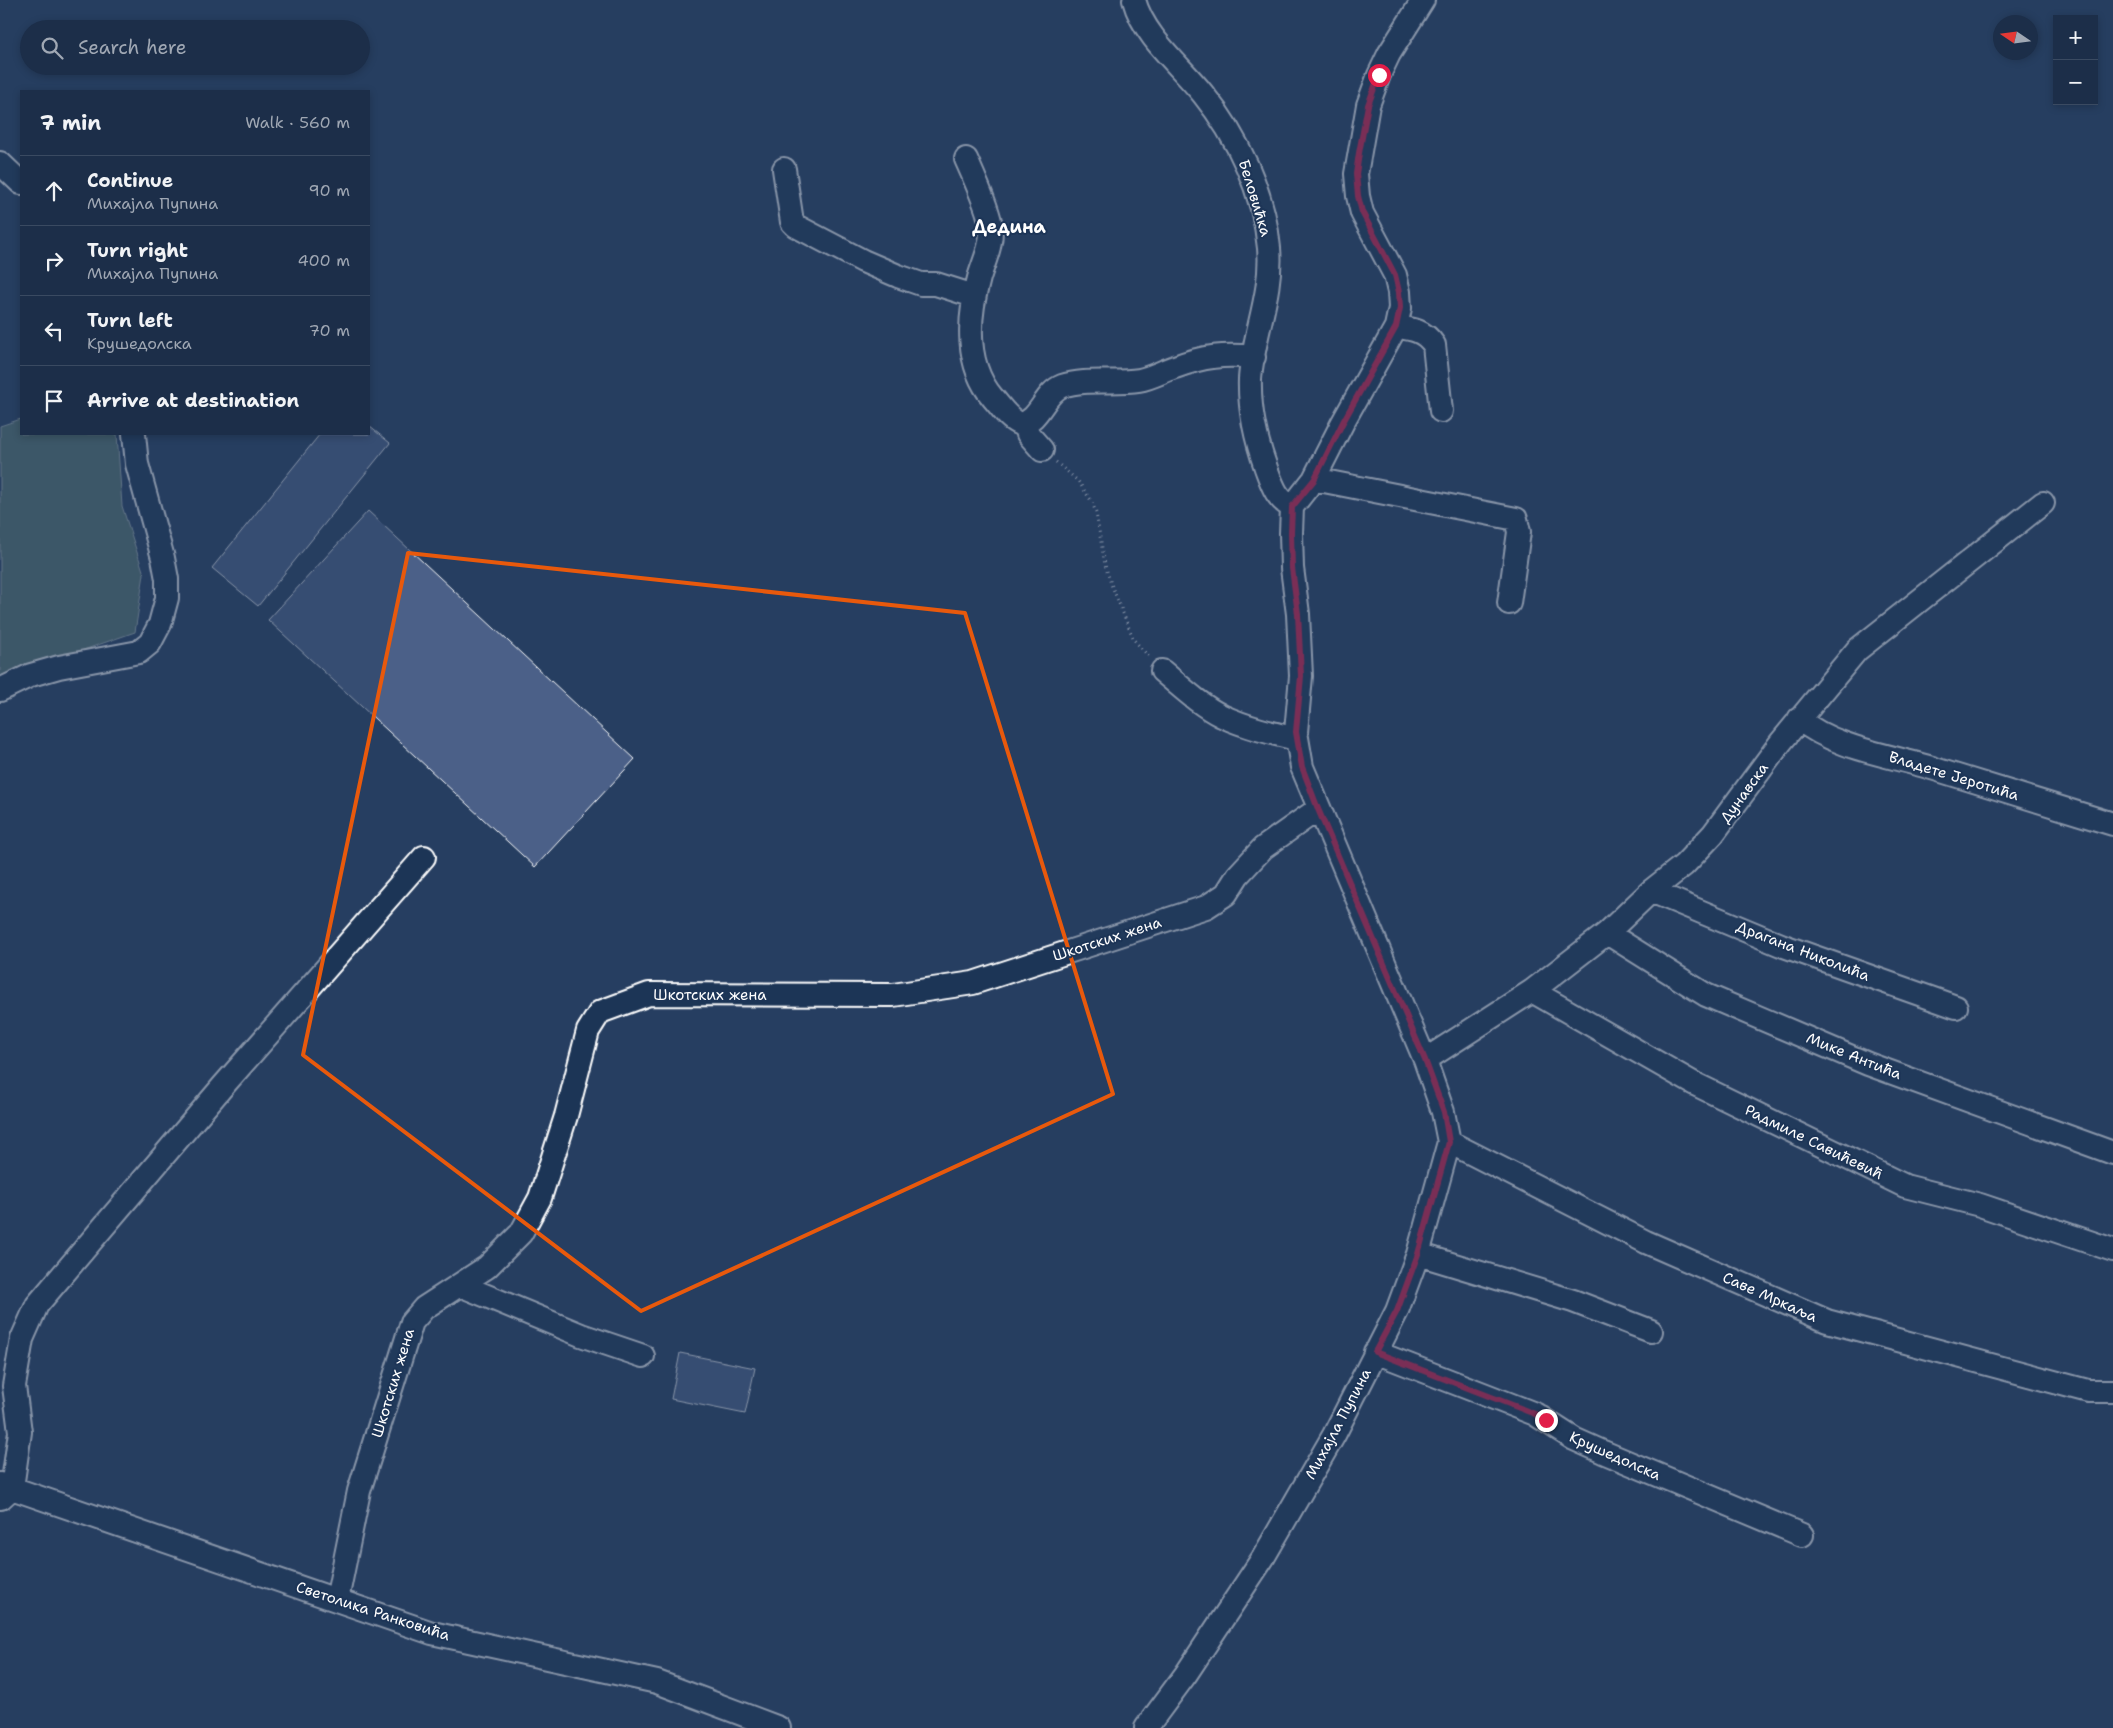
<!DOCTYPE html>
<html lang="en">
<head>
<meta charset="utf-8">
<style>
  :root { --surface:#1c2e49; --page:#253650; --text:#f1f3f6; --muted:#a0a8b4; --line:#3a4a61 }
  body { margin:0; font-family:"Shantell Sans",sans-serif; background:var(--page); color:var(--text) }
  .controls { position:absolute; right:15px; top:15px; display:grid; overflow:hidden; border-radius:0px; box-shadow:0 2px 8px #0003 }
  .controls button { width:45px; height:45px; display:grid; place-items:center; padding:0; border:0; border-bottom:1px solid var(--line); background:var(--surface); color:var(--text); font:25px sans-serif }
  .compass { position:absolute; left:1993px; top:15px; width:45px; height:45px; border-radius:50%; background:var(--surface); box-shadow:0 2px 8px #0003; rotate:283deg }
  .stop { position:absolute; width:15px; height:15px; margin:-11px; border:4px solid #e11d48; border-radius:50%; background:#fff }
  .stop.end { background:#e11d48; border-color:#fff; box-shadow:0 1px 5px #0008 }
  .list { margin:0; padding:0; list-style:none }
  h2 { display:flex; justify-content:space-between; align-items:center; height:65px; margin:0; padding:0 20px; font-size:21px }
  h2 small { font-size:16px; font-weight:400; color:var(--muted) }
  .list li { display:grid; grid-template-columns:32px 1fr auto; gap:15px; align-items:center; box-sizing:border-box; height:70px; padding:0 20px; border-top:1px solid var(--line) }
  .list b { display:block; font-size:19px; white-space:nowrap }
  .list p { margin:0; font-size:16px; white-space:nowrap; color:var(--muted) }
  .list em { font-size:16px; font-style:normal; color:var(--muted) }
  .icon { flex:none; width:28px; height:28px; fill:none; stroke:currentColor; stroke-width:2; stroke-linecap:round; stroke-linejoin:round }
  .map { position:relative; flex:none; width:2113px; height:1728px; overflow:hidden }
  .search { position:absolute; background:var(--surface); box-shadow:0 2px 8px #0003; left:20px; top:20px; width:350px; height:55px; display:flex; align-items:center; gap:12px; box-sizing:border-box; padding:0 18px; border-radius:28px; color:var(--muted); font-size:19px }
  .panel { position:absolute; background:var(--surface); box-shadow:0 2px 8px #0003; left:20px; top:90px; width:350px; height:345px; border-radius:0px }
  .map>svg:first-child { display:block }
  .green { fill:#587472; stroke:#acbab8 }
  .building { fill:#4c6188; stroke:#fff }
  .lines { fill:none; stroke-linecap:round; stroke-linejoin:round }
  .minor-casing { stroke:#fff; stroke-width:26 }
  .path { stroke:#fff; stroke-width:3; stroke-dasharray:1 4; stroke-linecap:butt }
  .minor { stroke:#1d3557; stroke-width:22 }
  .route { stroke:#e11d48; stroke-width:6 }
  .marked { fill:none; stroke:#e8590c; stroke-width:4; stroke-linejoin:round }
  .labels { text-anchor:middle; stroke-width:4; stroke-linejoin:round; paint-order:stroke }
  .street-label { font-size:15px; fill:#fff; stroke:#1d3557 }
  .quarter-label { font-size:18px; font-weight:bold; fill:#fff; stroke:#1d3557 }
</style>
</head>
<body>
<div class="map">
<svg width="2113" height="1728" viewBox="0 0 2113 1728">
  <rect width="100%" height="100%" fill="#263e61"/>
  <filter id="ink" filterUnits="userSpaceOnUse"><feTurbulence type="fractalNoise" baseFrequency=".02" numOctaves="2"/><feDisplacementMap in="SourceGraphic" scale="10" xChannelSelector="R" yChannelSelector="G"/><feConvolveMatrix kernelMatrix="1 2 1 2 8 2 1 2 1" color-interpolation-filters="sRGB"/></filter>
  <g filter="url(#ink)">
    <path class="green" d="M21 419V434H117L122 506 144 574 135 632 23 671 0 682V426Z"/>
    <path class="building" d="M369 426 390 443 258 606 212 568 320 434H369Z
      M368 511 635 759 535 867 268 620Z
      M680 1353 755 1368 745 1414 671 1399Z"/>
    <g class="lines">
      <g class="minor-casing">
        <path id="minor" d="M1134 0C1144 37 1180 65 1203 94 1238 137 1264 193 1269 248 1273 293 1253 335 1250 379 1249 409 1256 440 1266 468 1272 484 1276 499 1292 507
          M966 159C973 175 990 212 991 227 992 246 984 261 979 278 968 318 965 365 993 398 1001 407 1008 419 1020 424 1040 421 1044 393 1062 386 1086 378 1114 384 1139 380 1151 378 1163 371 1175 367 1204 356 1224 354 1254 357
          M0 163 21 183
          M784 169 792 222 796 226 863 261 898 276 921 284H936L974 296
          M1396 327C1412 329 1424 330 1434 345L1441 411
          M1025 423 1028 434 1042 450
          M1314 479 1516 519 1519 532 1509 603
          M1162 671C1181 687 1200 705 1222 716 1246 727 1271 733 1297 739
          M0 690 31 675 59 667 139 652 150 643 160 624 167 598V579L163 558 137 464 134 434
          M1799 719C1834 749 1895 756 1938 770 1997 788 2055 806 2113 824
          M1651 891 1781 945 1956 1007
          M1607 933 1706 995 1868 1064 2113 1153
          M1532 991 1693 1083 1905 1186 1980 1205 2113 1250
          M1425 1060 1532 991 1607 933 1651 891 1684 865 1713 834 1781 742 1857 650 2043 503
          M1449 1142 1646 1242 1827 1321 2088 1391H2113
          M1418 1254 1573 1301 1651 1331
          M460 1285 581 1335 643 1356
          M1375 1352 1535 1414 1574 1439 1603 1452 1802 1535
          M0 1484 432 1633 657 1682 779 1728
          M1 1498 12 1488 20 1432 14 1386 22 1339 37 1305 223 1086 424 857
          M337 1600 359 1491 412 1322 424 1308 487 1267 521 1233 540 1198 566 1116 588 1031 600 1012 649 994 893 995 973 983 1206 907 1226 894 1238 875 1263 848 1318 809
          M1146 1728 1186 1674 1263 1558 1334 1435 1397 1311 1418 1254 1449 1142 1443 1112 1425 1060 1302 767 1296 732 1301 676 1298 614 1292 568 1291 533 1292 507 1314 479 1343 422 1396 327 1400 308 1399 292 1395 275 1362 213 1358 196 1356 174 1368 105 1379 75 1389 54 1423 0"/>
      </g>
      <path class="path" d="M1056 462 1078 481 1092 502 1096 513 1105 565 1111 584 1134 640 1150 658"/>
      <use href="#minor" class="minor"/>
    </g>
  </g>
  <g class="lines" filter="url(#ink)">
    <path class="route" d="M1379 75 1368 105 1359 153 1356 174 1358 196 1362 212 1395 275 1399 292 1400 308 1396 327 1343 422 1314 480 1292 507 1291 533 1292 568 1298 614 1301 676 1296 732 1302 767 1318 809 1425 1060 1444 1112 1449 1142 1418 1254 1397 1311 1375 1352 1535 1414 1546 1420"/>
  </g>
  <path d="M0 0H2113V1728H0ZM408 553 965 613 1113 1094 641 1311 303 1055Z" fill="#263e61" fill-opacity=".55" fill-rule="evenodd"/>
  <path class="marked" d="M408 553 965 613 1113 1094 641 1311 303 1055Z"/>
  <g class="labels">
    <g class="street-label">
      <text transform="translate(1255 198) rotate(73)" y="5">Беловићка</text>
      <text transform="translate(1954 776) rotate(17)" y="5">Владете Јеротића</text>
      <text transform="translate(1744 793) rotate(-54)" y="5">Дунавска</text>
      <text transform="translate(1107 939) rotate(-18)" y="5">Шкотских жена</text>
      <text transform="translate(1803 951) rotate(21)" y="5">Драгана Николића</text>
      <text x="710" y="1000">Шкотских жена</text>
      <text transform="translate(1854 1056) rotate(22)" y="5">Мике Антића</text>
      <text transform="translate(1814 1142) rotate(26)" y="5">Радмиле Савићевић</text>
      <text transform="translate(1770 1297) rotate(24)" y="5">Саве Мркаља</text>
      <text transform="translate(393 1383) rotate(-73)" y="5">Шкотских жена</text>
      <text transform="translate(1338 1424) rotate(-62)" y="5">Михајла Пупина</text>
      <text transform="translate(1615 1456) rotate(24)" y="5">Крушедолска</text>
      <text transform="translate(373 1611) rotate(18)" y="5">Светолика Ранковића</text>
    </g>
    <g class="quarter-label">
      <text x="1009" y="233">Дедина</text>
    </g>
  </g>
</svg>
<div class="controls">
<button>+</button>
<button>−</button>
</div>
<svg class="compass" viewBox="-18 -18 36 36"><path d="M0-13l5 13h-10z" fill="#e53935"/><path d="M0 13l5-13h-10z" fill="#a0a8b4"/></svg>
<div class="stop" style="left:1379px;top:75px"></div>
<div class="stop end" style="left:1546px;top:1420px"></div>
<div class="search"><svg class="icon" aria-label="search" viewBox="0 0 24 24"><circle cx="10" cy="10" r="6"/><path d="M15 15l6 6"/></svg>Search here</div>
<section class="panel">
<h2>7 min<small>Walk · 560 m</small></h2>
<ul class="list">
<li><svg class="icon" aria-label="ahead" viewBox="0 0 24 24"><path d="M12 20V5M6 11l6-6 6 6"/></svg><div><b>Continue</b><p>Михајла Пупина</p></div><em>90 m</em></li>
<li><svg class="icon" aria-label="right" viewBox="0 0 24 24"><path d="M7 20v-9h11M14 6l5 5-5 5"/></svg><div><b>Turn right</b><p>Михајла Пупина</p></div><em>400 m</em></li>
<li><svg class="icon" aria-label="left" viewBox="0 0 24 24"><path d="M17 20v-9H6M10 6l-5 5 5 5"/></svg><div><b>Turn left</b><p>Крушедолска</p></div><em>70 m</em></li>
<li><svg class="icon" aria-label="arrive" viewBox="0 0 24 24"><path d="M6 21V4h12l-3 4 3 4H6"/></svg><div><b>Arrive at destination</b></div></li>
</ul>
</section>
</div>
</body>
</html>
